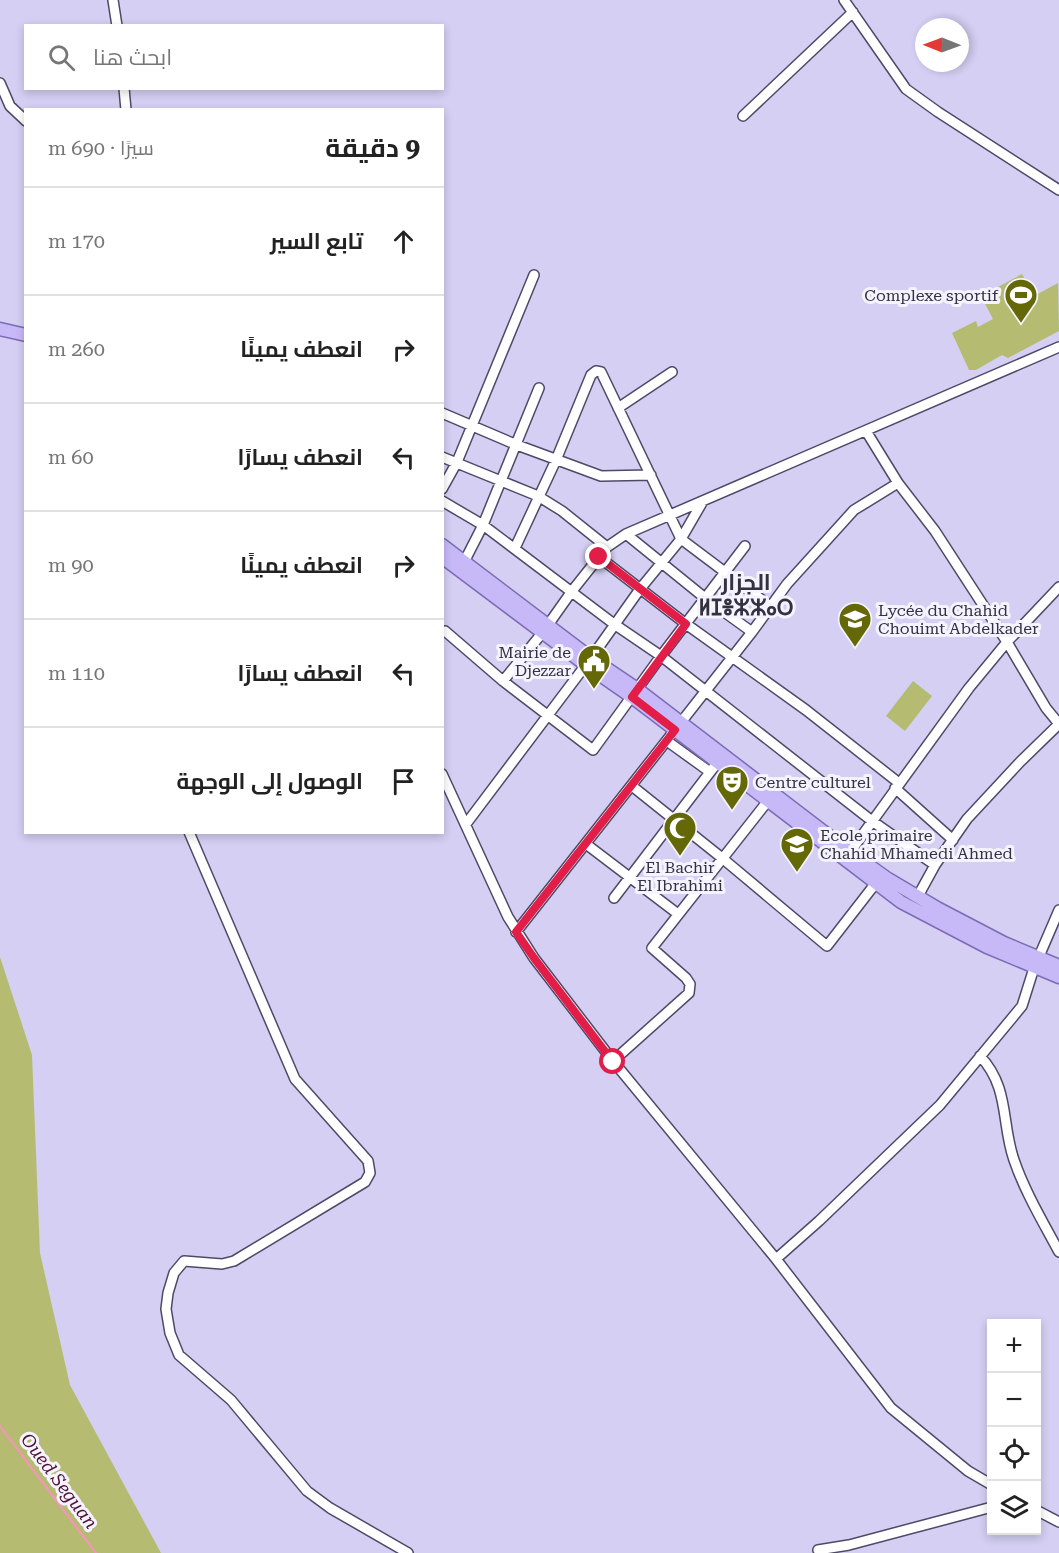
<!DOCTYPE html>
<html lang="ar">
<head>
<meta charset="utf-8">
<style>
  :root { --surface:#fff; --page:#f2f2f2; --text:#222; --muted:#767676; --line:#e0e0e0 }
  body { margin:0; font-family:"Roboto Serif",Cairo,"Noto Sans Tifinagh",serif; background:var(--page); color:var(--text); direction:rtl }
  .controls { position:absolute; right:18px; bottom:18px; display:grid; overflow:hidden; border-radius:0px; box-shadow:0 3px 9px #0003 }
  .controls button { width:54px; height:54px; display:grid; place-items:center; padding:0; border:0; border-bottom:2px solid var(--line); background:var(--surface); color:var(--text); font:30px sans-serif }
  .compass { position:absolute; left:915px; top:18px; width:54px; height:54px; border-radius:50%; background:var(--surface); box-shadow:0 3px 9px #0003; rotate:271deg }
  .stop { position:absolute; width:18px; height:18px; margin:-14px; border:4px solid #e11d48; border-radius:50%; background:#fff }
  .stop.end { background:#e11d48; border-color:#fff; box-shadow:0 2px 6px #0008 }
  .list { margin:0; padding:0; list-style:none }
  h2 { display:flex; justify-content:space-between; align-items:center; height:78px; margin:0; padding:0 24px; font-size:26px }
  h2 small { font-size:20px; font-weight:400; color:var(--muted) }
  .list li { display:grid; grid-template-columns:39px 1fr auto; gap:18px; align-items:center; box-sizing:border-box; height:108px; padding:0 24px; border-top:2px solid var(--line) }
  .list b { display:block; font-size:22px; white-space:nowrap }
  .list em { font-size:20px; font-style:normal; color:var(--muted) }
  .icon { flex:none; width:33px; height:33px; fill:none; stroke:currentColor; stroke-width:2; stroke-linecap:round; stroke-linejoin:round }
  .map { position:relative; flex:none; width:1059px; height:1553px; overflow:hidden; direction:ltr }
  .search { position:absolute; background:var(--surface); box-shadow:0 3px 9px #0003; left:24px; top:24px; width:420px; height:66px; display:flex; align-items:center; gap:15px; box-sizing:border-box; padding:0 21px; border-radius:0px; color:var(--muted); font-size:22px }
  .panel { position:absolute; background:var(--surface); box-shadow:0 3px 9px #0003; left:24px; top:108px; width:420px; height:726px; border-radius:0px; direction:rtl }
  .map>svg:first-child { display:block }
  .green { fill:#b5bc71 }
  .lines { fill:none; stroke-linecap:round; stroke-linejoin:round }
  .stream { stroke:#f893c0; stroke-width:2 }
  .minor-casing { stroke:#4f4968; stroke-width:12 }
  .major-casing { stroke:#7c6bb5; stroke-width:15 }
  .minor { stroke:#fff; stroke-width:9 }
  .major { stroke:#c7b9f8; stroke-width:12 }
  .route { stroke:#e11d48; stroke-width:8 }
  .labels { text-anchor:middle; stroke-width:6; stroke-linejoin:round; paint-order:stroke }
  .poi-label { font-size:16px; fill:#343240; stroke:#f5f3ff; text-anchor:start }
  .water-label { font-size:18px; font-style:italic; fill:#4f1232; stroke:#f5f3ff }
  .district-label { font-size:22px; font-weight:bold; fill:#343240; stroke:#f5f3ff }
</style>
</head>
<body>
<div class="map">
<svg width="1059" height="1553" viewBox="0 0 1059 1553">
  <rect width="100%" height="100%" fill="#d4cff3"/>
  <path class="green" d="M1022 274 1034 296 1058 283 1059 331 1008 358 1002 355 976 370H969L952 333 976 321 978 327 993 319 981 296Z
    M913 681 932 696 905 731 886 716Z
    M0 957 32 1055 40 1253 70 1385 161 1553H0Z"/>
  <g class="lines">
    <path class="stream" d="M0 1426 96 1553"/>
    <g class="minor-casing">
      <path id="minor" d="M113 0 117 26
        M844 0 906 89 938 112 1059 190
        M0 83 10 106 26 121
        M124 88 126 110
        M743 116 853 12
        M618 408 672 372
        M442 413 517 445 601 476 651 475
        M866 431 898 483 935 531 1007 642 1046 708 1059 724
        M442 457 538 496 562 511 607 547
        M442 489 457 462 534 275
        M442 501 483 525 614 624 661 656 872 821 935 865 918 896
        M626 534 705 598 752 632
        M515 548 556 460 591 375 596 371 601 372 681 539 770 606
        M599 557 686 624 806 710 899 783
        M461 568 483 525 539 388
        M445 631 503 681 593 750 661 656 745 546
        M503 681 543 632 572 591 607 547 626 534 1059 347
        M667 741 710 772
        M442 774 508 917 534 958 613 1061 776 1259 891 1408 968 1471 992 1485
        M632 786 722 858 827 946 879 879
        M895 788 953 840
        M466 824 591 658 640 589 681 539 703 501
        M189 832 295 1079 368 1161 370 1173 365 1182 234 1261 222 1264 184 1261 174 1273 168 1293 166 1309 170 1333 179 1355 231 1400 307 1491 330 1508 408 1553
        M586 844 678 914
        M850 852 969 688 1007 642 1059 587
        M935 865 967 819 1020 762 1059 724
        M614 898 717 763
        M516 932 752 632 787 584 854 510 898 483
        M980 1056C1010 1088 1001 1123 1014 1160 1025 1192 1043 1222 1059 1252
        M613 1061 689 993 690 984 686 978 652 948 771 797
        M776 1259 819 1221 940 1105 1022 1006 1034 968 1059 910
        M1036 1510 1059 1522
        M818 1550 849 1545 992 1507"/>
    </g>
    <g class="major-casing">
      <path id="major" d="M0 329 26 335
        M442 545 591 658 637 689 850 852 888 879 937 908 1004 943 1059 966
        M442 557 586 665 632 697 901 902 987 947 1059 977"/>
    </g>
    <use href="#minor" class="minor"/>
    <use href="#major" class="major"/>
  </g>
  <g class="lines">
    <path class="route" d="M599 557 686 624 632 697 675 730 516 932 534 958 613 1062"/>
  </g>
  <defs>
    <g id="stadium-pin" transform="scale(1.725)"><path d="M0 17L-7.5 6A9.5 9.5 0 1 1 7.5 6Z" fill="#646806" stroke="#f5f3ff"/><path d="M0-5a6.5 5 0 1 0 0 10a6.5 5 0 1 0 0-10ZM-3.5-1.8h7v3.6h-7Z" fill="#fff"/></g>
    <g id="school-pin" transform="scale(1.725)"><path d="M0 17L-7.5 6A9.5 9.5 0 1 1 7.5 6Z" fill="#646806" stroke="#f5f3ff"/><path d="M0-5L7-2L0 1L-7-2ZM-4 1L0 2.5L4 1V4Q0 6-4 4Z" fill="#fff"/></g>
    <g id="civic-pin" transform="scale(1.725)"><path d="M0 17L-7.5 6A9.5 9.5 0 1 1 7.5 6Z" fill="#646806" stroke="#f5f3ff"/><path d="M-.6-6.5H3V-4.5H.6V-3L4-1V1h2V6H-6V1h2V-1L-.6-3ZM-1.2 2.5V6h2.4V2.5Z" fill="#fff"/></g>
    <g id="theatre-pin" transform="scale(1.725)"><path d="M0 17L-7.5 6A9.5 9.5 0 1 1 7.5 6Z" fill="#646806" stroke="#f5f3ff"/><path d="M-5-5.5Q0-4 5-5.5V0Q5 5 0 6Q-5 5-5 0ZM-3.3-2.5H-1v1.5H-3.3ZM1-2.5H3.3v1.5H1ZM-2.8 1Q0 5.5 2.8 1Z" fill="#fff"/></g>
    <g id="mosque-pin" transform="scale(1.725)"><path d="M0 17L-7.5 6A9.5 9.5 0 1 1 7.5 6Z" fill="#646806" stroke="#f5f3ff"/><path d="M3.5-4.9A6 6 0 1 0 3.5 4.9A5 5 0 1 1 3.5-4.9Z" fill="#fff"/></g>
  </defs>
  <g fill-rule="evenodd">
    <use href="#stadium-pin" x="1021" y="295"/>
    <use href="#school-pin" x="855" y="619"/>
    <use href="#civic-pin" x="594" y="661"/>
    <use href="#theatre-pin" x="732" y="782"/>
    <use href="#mosque-pin" x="680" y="828"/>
    <use href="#school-pin" x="797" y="844"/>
  </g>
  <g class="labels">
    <g class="poi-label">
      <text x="998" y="301" text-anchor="end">Complexe sportif</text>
      <text x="878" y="616">Lycée du Chahid<tspan x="878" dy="18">Chouimt Abdelkader</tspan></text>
      <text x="571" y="658" text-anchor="end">Mairie de<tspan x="571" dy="18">Djezzar</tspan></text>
      <text x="755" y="788">Centre culturel</text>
      <text x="820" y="841">Ecole primaire<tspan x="820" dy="18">Chahid Mhamedi Ahmed</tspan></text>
      <text x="680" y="873" text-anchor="middle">El Bachir<tspan x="680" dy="18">El Ibrahimi</tspan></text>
    </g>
    <g class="water-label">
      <text transform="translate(59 1481) rotate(53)" y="6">Oued Seguan</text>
    </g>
    <g class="district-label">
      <text x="746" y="590">الجزار<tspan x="746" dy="25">ⵍⵊⴻⵣⵣⴰⵔ</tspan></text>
    </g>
  </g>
</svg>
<div class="controls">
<button>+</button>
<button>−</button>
<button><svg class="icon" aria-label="locate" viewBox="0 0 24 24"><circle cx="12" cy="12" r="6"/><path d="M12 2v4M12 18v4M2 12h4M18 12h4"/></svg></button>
<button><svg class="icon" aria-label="layers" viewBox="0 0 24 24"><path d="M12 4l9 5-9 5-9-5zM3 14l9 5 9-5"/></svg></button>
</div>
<svg class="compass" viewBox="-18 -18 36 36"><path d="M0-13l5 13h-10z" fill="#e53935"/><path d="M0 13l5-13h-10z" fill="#767676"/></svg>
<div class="stop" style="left:613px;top:1062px"></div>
<div class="stop end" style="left:599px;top:557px"></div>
<div class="search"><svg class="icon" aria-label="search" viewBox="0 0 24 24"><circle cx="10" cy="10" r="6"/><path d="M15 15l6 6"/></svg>ابحث هنا</div>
<section class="panel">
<h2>9 دقيقة<small>سيرًا · 690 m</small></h2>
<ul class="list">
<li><svg class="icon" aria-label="ahead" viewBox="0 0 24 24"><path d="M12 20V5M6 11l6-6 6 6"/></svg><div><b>تابع السير</b></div><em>170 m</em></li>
<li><svg class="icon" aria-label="right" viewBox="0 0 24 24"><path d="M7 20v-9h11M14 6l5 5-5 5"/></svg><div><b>انعطف يمينًا</b></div><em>260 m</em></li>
<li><svg class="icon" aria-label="left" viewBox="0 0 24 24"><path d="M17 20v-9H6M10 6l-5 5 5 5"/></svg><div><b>انعطف يسارًا</b></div><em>60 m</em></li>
<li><svg class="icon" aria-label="right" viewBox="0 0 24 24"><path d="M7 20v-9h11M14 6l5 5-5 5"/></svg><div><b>انعطف يمينًا</b></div><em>90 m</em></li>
<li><svg class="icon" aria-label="left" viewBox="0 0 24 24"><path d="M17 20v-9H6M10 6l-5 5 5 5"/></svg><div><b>انعطف يسارًا</b></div><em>110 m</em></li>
<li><svg class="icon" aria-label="arrive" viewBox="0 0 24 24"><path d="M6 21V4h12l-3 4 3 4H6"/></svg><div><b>الوصول إلى الوجهة</b></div></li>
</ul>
</section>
</div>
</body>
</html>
